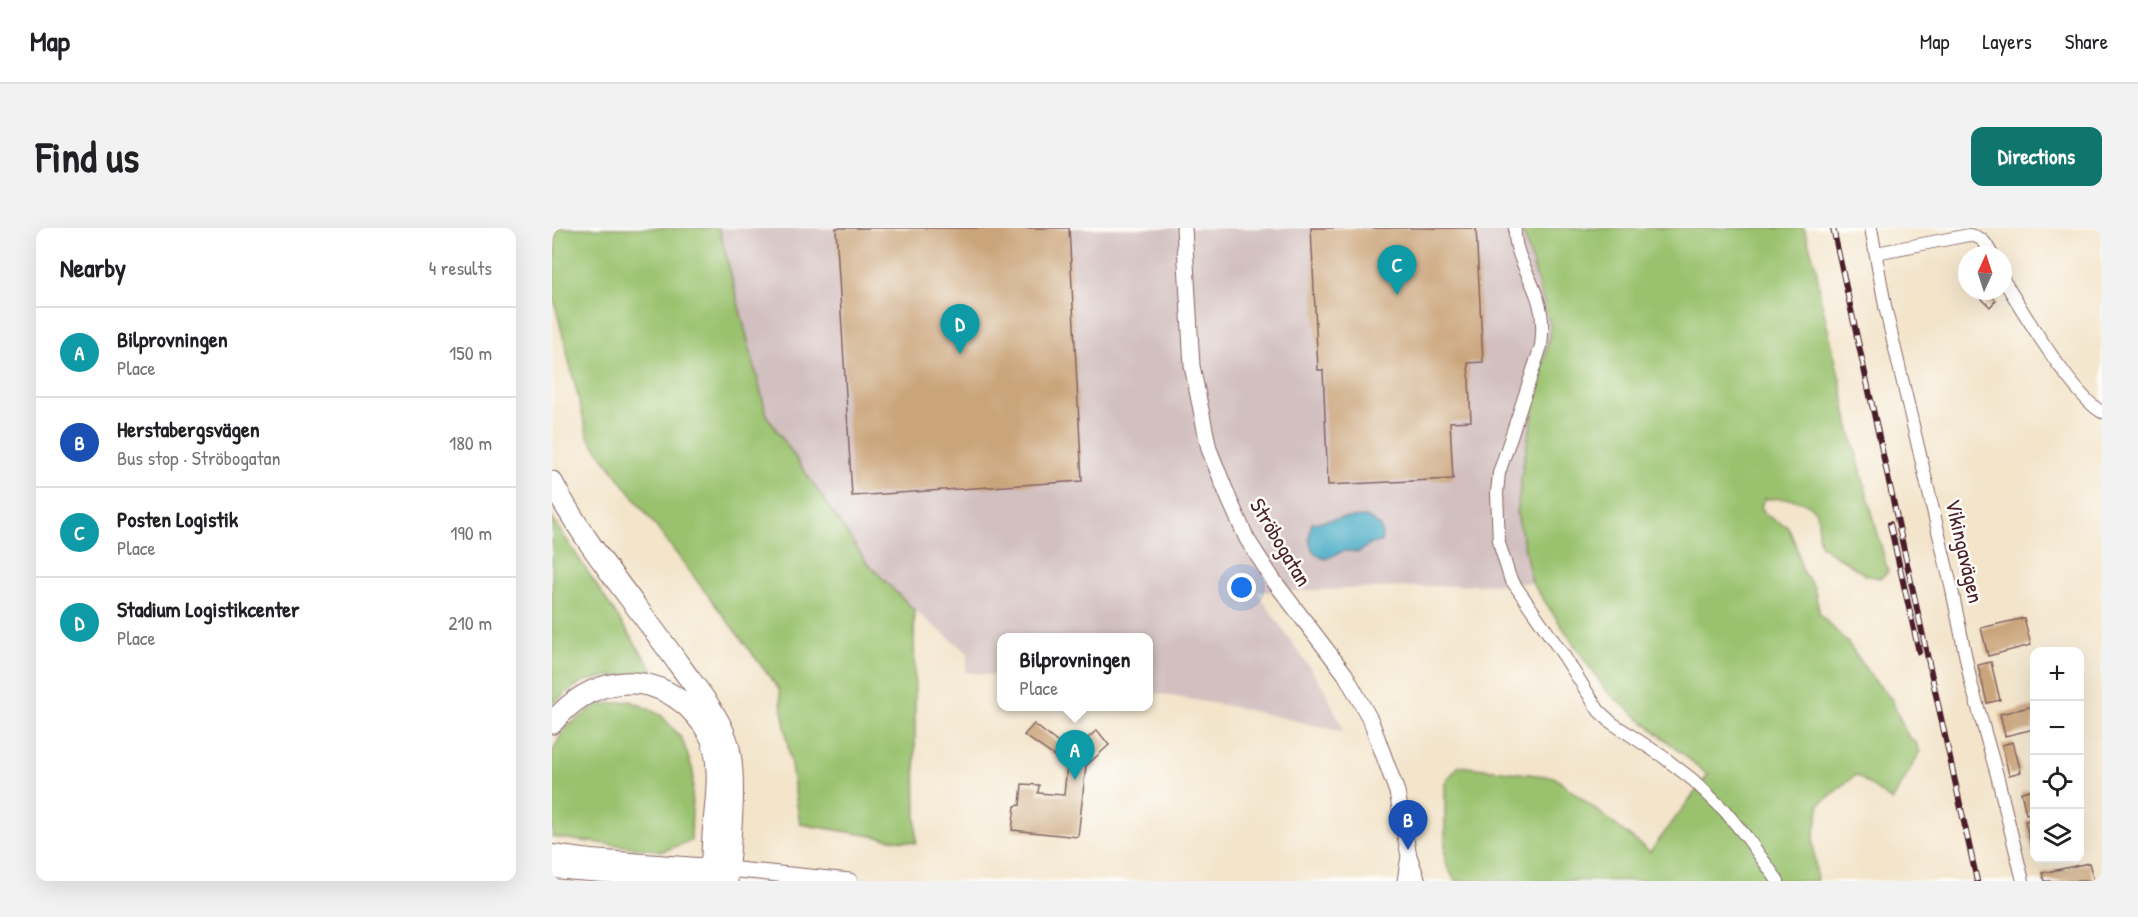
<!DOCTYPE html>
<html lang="en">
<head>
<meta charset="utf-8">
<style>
  :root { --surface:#fff; --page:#f2f2f2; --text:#202124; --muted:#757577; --line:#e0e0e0; --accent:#0f766e }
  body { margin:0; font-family:"Patrick Hand",sans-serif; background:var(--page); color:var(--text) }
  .controls { position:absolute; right:18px; bottom:18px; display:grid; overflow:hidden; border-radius:12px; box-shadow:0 6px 24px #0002 }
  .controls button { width:54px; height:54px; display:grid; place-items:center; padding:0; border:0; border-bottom:2px solid var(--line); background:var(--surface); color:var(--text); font:30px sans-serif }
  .compass { position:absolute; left:1406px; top:18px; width:54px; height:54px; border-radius:50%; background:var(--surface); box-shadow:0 6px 24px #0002; rotate:3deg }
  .you { position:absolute; left:690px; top:360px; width:21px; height:21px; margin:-15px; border:4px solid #fff; border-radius:50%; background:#1a73e8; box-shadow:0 0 0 9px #1a73e833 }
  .badge { display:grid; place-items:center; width:39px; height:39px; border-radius:50%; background:var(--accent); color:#fff; font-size:20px; font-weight:700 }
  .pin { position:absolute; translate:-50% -50px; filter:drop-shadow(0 2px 3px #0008) }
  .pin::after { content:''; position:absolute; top:32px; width:21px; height:18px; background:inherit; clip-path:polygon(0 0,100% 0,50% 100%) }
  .popup { position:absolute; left:445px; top:405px; width:156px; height:78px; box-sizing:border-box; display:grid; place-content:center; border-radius:12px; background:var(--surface); filter:drop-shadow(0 2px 4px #0005); font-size:20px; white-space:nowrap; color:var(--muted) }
  .popup b { font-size:22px; color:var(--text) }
  .popup::after { content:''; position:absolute; left:50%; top:100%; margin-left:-12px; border:12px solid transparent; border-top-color:var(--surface) }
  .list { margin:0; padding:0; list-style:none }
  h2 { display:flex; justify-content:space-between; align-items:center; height:78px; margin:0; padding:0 24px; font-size:26px }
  h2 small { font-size:20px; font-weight:400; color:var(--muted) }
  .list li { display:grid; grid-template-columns:39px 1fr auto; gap:18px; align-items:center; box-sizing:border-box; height:90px; padding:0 24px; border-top:2px solid var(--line) }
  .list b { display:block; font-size:22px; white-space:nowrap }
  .list p { margin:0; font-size:20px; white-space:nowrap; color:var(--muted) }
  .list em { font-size:20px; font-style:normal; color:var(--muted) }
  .icon { flex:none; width:33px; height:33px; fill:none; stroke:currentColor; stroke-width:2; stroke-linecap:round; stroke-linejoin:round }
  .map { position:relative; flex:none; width:1550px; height:653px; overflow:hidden; border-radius:12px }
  header { display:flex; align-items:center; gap:36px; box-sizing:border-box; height:84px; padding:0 30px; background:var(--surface); border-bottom:2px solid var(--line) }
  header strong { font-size:28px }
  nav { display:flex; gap:33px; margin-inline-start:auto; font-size:21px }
  .intro { display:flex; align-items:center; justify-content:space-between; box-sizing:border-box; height:144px; padding:0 36px }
  h1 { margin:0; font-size:42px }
  .button { padding:15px 27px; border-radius:12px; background:var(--accent); color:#fff; font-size:21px; font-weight:700 }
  main { display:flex; gap:36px; padding:0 36px }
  aside { flex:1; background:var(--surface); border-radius:12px; box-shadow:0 6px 24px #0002 }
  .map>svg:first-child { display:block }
  .industrial { fill:#d2bfbf }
  .green { fill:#9ac26e; stroke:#72704c; stroke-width:1.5 }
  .water { fill:#47acc6; stroke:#486678; stroke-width:1.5 }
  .building { fill:#caa47a }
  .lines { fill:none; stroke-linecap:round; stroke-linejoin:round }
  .minor-casing { stroke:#856463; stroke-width:14 }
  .tertiary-casing { stroke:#856463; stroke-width:17 }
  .primary-casing { stroke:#856463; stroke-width:20 }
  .motorway-casing { stroke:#856463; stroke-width:23 }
  .minor { stroke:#fff; stroke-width:12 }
  .tertiary { stroke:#fff; stroke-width:15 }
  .primary { stroke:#fff; stroke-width:18 }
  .motorway { stroke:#fff; stroke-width:21 }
  .rail-casing { stroke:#4a1f2b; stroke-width:6 }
  .rail { stroke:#fdfcf7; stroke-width:4; stroke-dasharray:11; stroke-linecap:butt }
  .labels { text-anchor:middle; stroke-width:5; stroke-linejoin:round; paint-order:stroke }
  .street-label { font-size:22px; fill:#4a1f2b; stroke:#fdfcf7 }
</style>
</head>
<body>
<header>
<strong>Map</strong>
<nav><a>Map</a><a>Layers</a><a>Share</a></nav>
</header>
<div class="intro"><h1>Find us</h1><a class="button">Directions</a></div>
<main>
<aside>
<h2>Nearby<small>4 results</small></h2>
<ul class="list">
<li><span class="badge" style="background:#0f9aa8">A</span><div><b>Bilprovningen</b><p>Place</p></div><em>150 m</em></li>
<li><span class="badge" style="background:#1a4fb4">B</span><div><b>Herstabergsvägen</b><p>Bus stop · Ströbogatan</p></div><em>180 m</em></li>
<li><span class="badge" style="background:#0f9aa8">C</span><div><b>Posten Logistik</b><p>Place</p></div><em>190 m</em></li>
<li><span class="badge" style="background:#0f9aa8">D</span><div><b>Stadium Logistikcenter</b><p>Place</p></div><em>210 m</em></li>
</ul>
</aside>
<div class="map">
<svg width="1550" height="653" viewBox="0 0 1550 653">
  <rect width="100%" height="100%" fill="#fdfcf7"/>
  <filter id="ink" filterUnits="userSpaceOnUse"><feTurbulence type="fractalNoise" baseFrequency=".0167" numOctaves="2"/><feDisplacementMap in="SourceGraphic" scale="12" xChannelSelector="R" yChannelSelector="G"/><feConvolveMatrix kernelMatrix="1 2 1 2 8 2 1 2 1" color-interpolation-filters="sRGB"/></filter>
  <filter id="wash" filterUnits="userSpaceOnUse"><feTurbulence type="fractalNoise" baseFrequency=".008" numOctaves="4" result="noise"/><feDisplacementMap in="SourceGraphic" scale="24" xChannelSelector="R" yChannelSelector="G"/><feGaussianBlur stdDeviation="1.35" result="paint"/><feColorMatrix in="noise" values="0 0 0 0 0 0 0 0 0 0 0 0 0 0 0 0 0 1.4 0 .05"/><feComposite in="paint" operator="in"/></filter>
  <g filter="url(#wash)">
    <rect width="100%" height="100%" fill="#f3e4ca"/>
    <path class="industrial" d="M167 0H970L999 99 971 236 965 285 980 355 705 364 773 462 792 504 687 480 597 464 596 410H450L449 448 414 444 416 425 362 382 315 335 215 188Z"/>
    <path class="green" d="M5 0H167L215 188 315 335 362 382 364 615 248 596 227 461 36 209 0 64Z
      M970 0H1252L1264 39 1269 72 1289 156 1296 195 1336 344 1328 350 1314 347 1269 318C1268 314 1266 309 1266 304 1265 300 1267 294 1266 290 1261 268 1228 270 1212 271L1209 279 1215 288 1236 299 1244 318 1250 343 1262 359 1268 387 1296 415 1318 447 1340 472 1351 498 1356 508 1363 513 1368 524 1340 573 1304 547 1268 576 1261 614 1265 653H903L893 634V554L907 538 1002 549 1098 624 1156 547 1054 463 980 355 965 285 971 236 999 99Z
      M0 290 106 450 58 448 30 454 0 475Z
      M79 473 109 487 130 511 141 543 139 613 111 623 0 609V524L13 500 45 477Z"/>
    <path class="water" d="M814 289 828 298 830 307 829 314 818 316 807 324 792 323 773 331C756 326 755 309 760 295L790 290Z"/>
    <g id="blocks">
      <path class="building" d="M284 0H517L530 253 300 268Z
        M759 0H924L931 134 916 135 919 193 898 194 901 251 776 257 771 142H766Z
        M1436 65 1444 72 1438 79 1430 71Z
        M1472 390 1479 417 1436 428 1429 400Z
        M1439 434 1448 472 1435 475 1426 437Z
        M1482 478V501L1453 508 1448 486Z
        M482 496 519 525 545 502 557 517 534 538 526 609 460 602 463 578 468 577 470 556 487 557 486 565 512 567 515 537 472 507Z
        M1461 514 1469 544 1457 547 1450 517Z
        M1482 561V584L1474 586 1469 564Z
        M1482 591V630L1473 593Z
        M1537 635 1542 653H1492L1490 645Z"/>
    </g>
  </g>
  <g filter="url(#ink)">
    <use href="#blocks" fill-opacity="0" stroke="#856463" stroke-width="1.5"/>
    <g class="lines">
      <g class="minor-casing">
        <path id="minor" d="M963 0C961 25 979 48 986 72 991 87 991 102 989 118L947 245 945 265 947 315 958 350 1012 428 1047 483 1060 495 1110 528 1141 552 1173 583 1196 611 1226 653
          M1319 0 1334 83 1400 362 1419 455 1445 547 1471 653
          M1324 25 1417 7C1431 9 1434 15 1440 27
          M1451 51C1469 81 1522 169 1550 184"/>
      </g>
      <g class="tertiary-casing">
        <path id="tertiary" d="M632 0 640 138 657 221 677 271 695 311 722 353 793 446 819 493 845 564 857 628 866 653
          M176 641 298 653
          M853 653 857 628"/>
      </g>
      <g class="primary-casing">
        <path id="primary" d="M0 626 39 631 171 641
          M0 641 152 653"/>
      </g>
      <g class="motorway-casing">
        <path id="motorway" d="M0 254C35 320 85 377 128 438 146 463 170 490 177 520 185 560 177 613 175 653
          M0 495C36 452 91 439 136 479 145 488 155 500 160 512 170 543 163 576 161 607 160 623 160 638 159 653"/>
      </g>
      <use href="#minor" class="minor"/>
      <use href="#tertiary" class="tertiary"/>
      <use href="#primary" class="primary"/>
      <use href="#motorway" class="motorway"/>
      <g class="rail-casing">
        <path id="rail" d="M1281 0 1425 653
          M1338 296 1367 424"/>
      </g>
      <use href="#rail" class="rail"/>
    </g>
  </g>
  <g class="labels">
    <g class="street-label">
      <text transform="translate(729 314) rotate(59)" y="8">Ströbogatan</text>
      <text transform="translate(1413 323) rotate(77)" y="8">Vikingavägen</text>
    </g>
  </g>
</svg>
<div class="controls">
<button>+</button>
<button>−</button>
<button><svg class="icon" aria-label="locate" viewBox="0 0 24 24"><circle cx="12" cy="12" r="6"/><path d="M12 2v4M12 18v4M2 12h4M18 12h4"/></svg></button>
<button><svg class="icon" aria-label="layers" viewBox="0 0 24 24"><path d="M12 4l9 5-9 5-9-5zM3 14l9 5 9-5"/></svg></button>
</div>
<svg class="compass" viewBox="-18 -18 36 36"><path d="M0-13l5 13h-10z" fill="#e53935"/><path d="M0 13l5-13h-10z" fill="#757577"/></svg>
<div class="you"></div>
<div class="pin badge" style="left:523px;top:552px;background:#0f9aa8">A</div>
<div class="popup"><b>Bilprovningen</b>Place</div>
<div class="pin badge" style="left:856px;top:622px;background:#1a4fb4">B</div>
<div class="pin badge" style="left:845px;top:67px;background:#0f9aa8">C</div>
<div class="pin badge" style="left:408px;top:126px;background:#0f9aa8">D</div>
</div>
</main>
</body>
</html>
